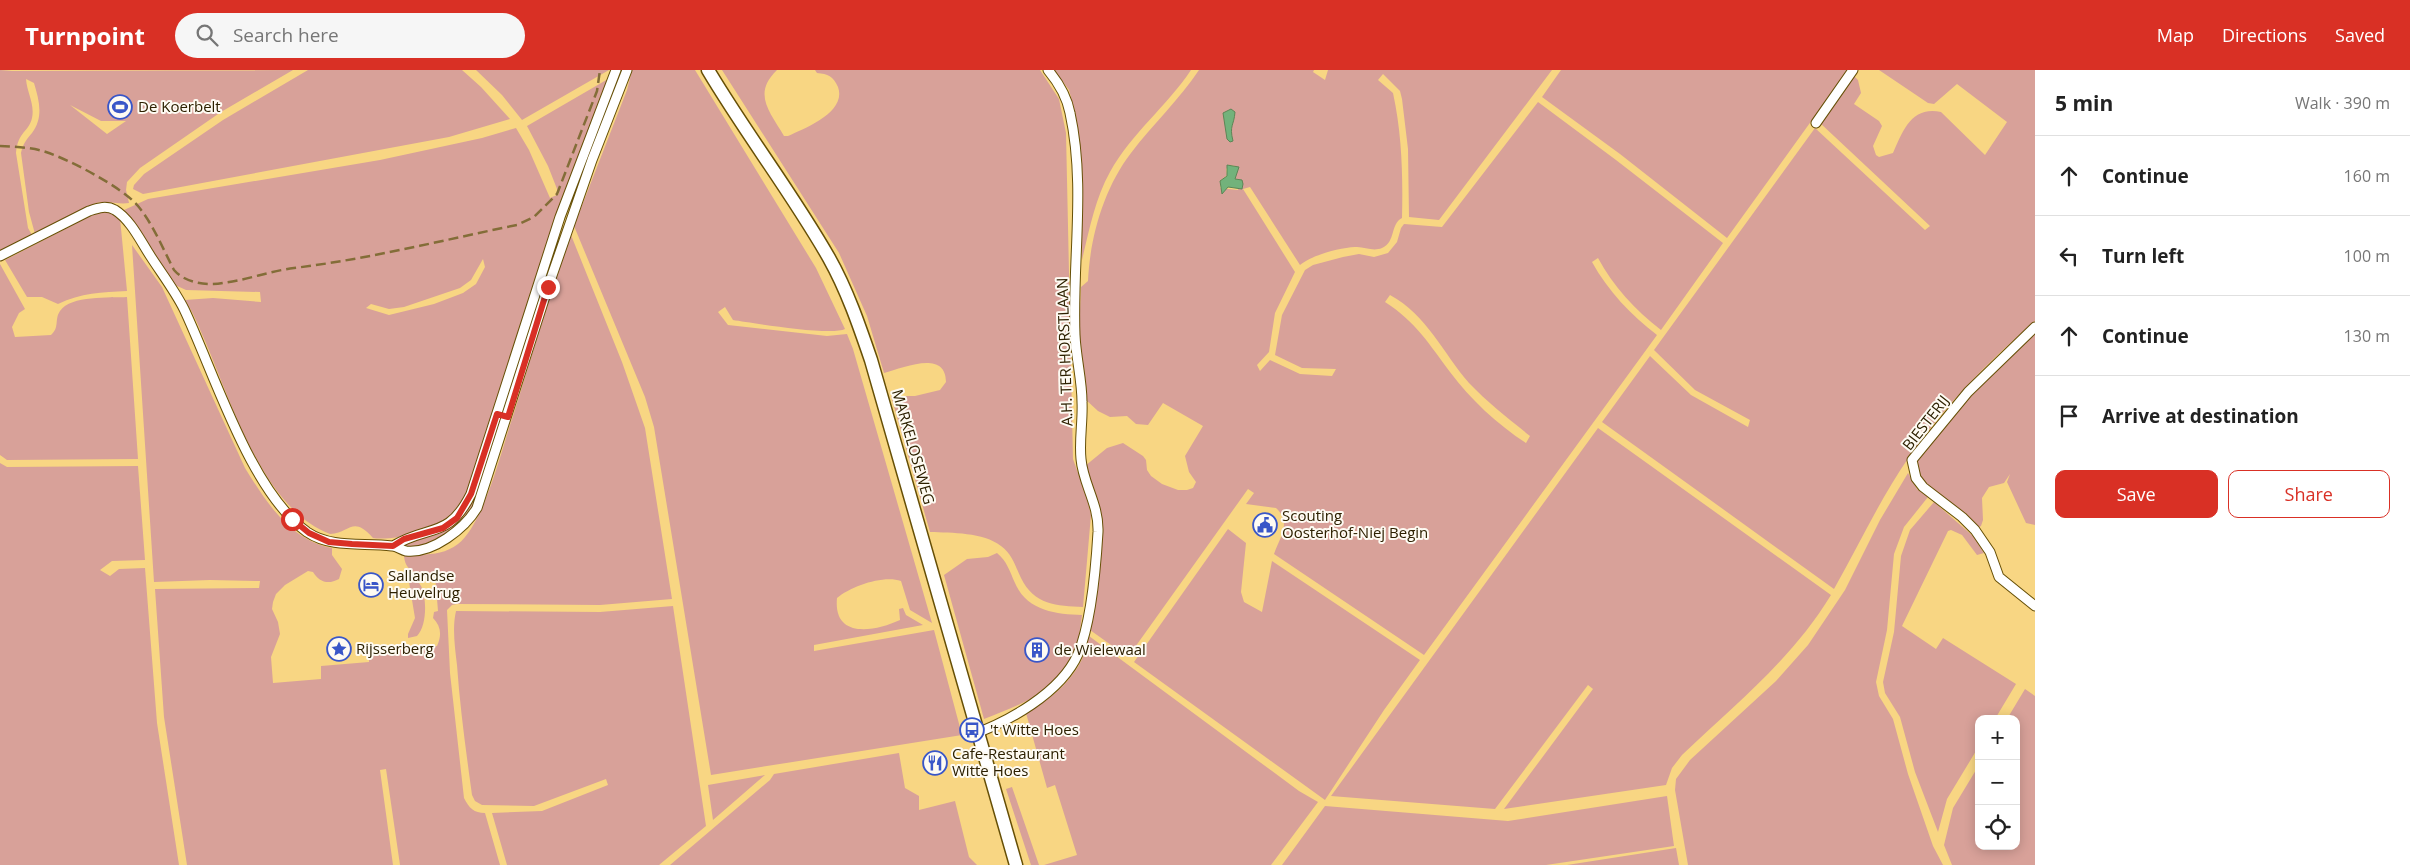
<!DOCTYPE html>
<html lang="en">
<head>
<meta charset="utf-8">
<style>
  :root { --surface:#fff; --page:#f6f6f6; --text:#222; --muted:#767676; --line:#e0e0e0; --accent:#d93025 }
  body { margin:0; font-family:"Open Sans",sans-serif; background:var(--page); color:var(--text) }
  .controls { position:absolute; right:15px; bottom:15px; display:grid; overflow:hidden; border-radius:10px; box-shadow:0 2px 12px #0003 }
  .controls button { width:45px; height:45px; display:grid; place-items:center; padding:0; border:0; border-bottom:1px solid var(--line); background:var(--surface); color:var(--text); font:25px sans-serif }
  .stop { position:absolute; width:15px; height:15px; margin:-11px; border:4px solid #d93025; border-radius:50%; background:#fff }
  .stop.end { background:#d93025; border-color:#fff; box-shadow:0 1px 5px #0008 }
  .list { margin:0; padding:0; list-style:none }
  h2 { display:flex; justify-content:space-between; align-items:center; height:65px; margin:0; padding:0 20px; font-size:21px }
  h2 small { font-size:16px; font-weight:400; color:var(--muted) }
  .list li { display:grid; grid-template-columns:32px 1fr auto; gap:15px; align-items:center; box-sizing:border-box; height:80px; padding:0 20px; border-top:1px solid var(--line) }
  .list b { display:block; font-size:19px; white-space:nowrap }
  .list em { font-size:16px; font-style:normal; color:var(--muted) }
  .actions { display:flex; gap:10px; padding:15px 20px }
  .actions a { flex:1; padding:11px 0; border:1px solid var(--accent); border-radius:10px; text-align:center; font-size:18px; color:var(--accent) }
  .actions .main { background:var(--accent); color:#fff }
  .icon { flex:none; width:28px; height:28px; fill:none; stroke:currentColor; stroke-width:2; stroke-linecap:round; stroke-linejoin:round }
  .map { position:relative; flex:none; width:2035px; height:795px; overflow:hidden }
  header { display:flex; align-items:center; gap:30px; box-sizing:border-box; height:70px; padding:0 25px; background:var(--accent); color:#fff }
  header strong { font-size:24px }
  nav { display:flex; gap:28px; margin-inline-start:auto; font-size:18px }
  .search { width:350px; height:45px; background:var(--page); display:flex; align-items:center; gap:12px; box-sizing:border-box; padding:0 18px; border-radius:28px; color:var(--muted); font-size:19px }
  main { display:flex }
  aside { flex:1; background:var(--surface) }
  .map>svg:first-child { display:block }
  .green { fill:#d8a199; fill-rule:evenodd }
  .water { fill:#72b27b; stroke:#5d8656 }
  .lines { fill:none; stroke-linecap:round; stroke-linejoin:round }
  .street-casing { stroke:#664f06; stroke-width:11 }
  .secondary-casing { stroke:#664f06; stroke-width:15 }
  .street { stroke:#fff; stroke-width:9 }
  .secondary { stroke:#fff; stroke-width:12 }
  .rail { stroke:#836d38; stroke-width:2.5; stroke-dasharray:10 5; stroke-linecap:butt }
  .route { stroke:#d93025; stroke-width:6 }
  .labels { text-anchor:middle; stroke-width:4; stroke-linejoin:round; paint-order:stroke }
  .poi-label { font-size:15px; fill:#2d2000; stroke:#fefbf3; text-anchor:start }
  .street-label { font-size:15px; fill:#2d2000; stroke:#fefbf3 }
</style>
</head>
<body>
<header>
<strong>Turnpoint</strong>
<div class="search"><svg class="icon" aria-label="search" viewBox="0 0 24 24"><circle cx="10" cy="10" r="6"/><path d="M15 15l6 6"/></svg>Search here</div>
<nav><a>Map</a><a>Directions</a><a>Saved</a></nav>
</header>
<main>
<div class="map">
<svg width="2035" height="795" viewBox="0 0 2035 795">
  <rect width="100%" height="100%" fill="#f8d683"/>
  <path class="green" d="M0 0 12 1 293 0 221 42 140 98 127 112 126 120 129 133C118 135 108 130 96 133L35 164 29 142 21 83C23 74 26 70 32 63 44 47 39 30 34 13L26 9C27 23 35 34 32 48 29 62 18 61 16 83L28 158 32 165 0 183ZM70 35 101 51H126L107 64Z
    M308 0H462L481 17 510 49 449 67 143 124 133 119 134 115 144 104 223 50Z
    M476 0H609L522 50 502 25Z
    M632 0H695L816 198 845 259C831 266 753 253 733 250L725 237 718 242 728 255 827 266 847 264 853 279 932 553 910 540 901 511C883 505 852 516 837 528 833 569 874 562 900 550L899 539 903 538 906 545 923 555 814 575V581L934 560 962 665 711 705 654 357 645 327 574 156 627 20Z
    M722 0H777C752 24 770 42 784 66H788C805 58 847 42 838 17 833 6 828 4 817 3L815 0H1040L1059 29 1066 63 1073 389 1087 428 1091 445 1083 537C1057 536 1034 535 1021 508 1015 496 1013 485 1001 476 983 462 952 463 930 462L891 326H915L940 320 946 312C946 279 903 298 884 303L867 246 839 183Z
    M1054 0H1191C1167 36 1131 64 1110 102 1095 129 1089 161 1082 190L1078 68 1075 42 1069 20Z
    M1199 0H1314L1313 2 1325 10 1328 0H1552L1439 150 1409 147 1408 79 1402 29 1400 21 1383 4 1378 10 1393 23C1402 64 1403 106 1402 148 1390 154 1396 172 1382 178 1372 182 1364 176 1355 177 1339 178 1312 185 1300 195L1250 117 1243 119 1295 202 1275 243 1269 282 1257 295 1260 301 1270 290 1300 304 1332 306 1336 299 1302 298 1275 285 1282 245 1305 200 1313 195 1343 187 1359 184 1374 187 1388 183 1397 172 1401 158 1404 154 1442 157 1538 32 1616 90 1723 173 1661 260C1635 240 1613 216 1598 188L1592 192C1608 221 1631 245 1657 265L1424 585 1274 484C1280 467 1292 453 1276 438L1246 434 1254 423 1248 419 1128 587 1090 560 1098 492 1099 441 1085 396 1107 378 1123 373 1143 386 1146 390 1147 400 1151 406 1162 414 1178 420H1187L1193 418 1196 412 1189 402 1185 386 1203 356 1163 333 1148 355 1136 354 1127 346 1110 347 1098 341 1085 329 1079 265 1081 217 1088 211C1090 167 1104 118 1131 83 1153 54 1179 30 1199 0ZM1230 95 1235 96 1234 109 1237 110 1238 120 1220 118V111L1227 105 1226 99ZM1390 225C1427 245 1443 283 1469 313 1488 333 1509 349 1530 366L1526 373C1498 355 1470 329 1450 302 1429 274 1416 252 1385 232Z
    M1561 0H1848L1727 168 1620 84 1542 27Z
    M1879 0H2035V251C1988 292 1945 335 1909 387 1880 429 1859 475 1834 519L1602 352 1650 286 1691 325 1748 357 1750 350 1695 320 1654 280 1815 58 1925 160 1930 156 1819 52 1853 5 1858 10 1861 23 1854 34 1879 51 1882 56 1873 76 1876 85 1879 87 1893 83C1903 61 1911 36 1941 42L1985 85 2007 52 1957 14 1934 34 1928 33Z
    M608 9 561 130 463 435C459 440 455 446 451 450 437 461 391 471 373 468 352 445 351 463 330 464 263 439 231 331 205 271 199 257 193 242 185 230L213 228 261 232 260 222 186 220 175 215 124 140 148 129 380 90 482 68 516 58 529 80 550 128 559 124 548 96 527 56ZM483 189 485 197 476 214 463 223 434 234 389 245 366 238 371 234 389 239 404 237 460 218 471 210Z
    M109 141 120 148 127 221C102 222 81 223 58 234L42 227H27L5 190 98 142Z
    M571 165 622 292 645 358 672 529 600 535 457 534 452 535 447 540 450 603 464 728C469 738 474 743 485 743L500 795H400L386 699 380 700 393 795H187L164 647 155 519 259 518 260 511 210 510 154 512 132 175 162 217 245 398C266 432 290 470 332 478V485L342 499 339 509C328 515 319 512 313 502L308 501 285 515 276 524 273 532 272 539 278 552 280 564 271 587 273 613 321 609V596L369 592V583L437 576C442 565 441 556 433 548L434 542 438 541 435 505C419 505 404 503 404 484 424 485 442 486 458 474 484 454 502 378 513 346 532 286 549 225 571 165Z
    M0 194 25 239 19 243 12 257 15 267 51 265C60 257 54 250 60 241 71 225 110 228 127 227L138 389 7 390 0 385Z
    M2035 261V455L2026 453 2007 412 2010 404 2004 413 1989 417 1982 428 1983 450 1981 456 1977 458 1923 412 1916 401V391L1984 308Z
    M497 348 504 350 470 447 449 464 428 474 411 478 403 476 404 471 436 464 456 450Z
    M1598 358 1831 525C1792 589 1736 634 1682 685L1672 698 1666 715 1504 739 1593 619 1588 615 1495 739 1331 726Z
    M0 393 7 397 138 396 145 490 112 491 100 500 110 506 119 499 145 498 157 653 179 795H0Z
    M1908 403 1917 419 1928 427 1904 457 1894 484 1887 560 1876 612 1879 626 1893 649 1908 704 1933 776 1943 795H1688L1675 720 1676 709 1690 690 1776 611 1808 575 1845 520 1880 450Z
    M1934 432 1973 466 1984 483 1977 485 1962 465 1951 460 1948 461 1902 556 1936 579 1943 568 2016 614 1995 649H1979V676L1947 729 1938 762 1915 702 1900 647 1885 623 1883 612 1894 562 1901 486 1910 460Z
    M1228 459 1246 473 1241 522 1244 532 1262 542 1272 491 1420 590 1384 640 1325 730 1134 592Z
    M997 483C1007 491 1010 502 1015 513 1027 541 1056 544 1082 545 1080 561 1078 580 1070 594 1051 624 1015 637 984 649L944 505 967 489 988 487Z
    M408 506C413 509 418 510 421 516 427 528 427 556 417 566L408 568V564L415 548Z
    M673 536 706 756 659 795H507L492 743 542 741 608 715 606 709 534 736 482 735 475 731 472 725C466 681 460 638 457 595 455 578 452 558 456 541L600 542Z
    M1089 566 1299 721 1318 732 1271 795H1044L1077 785 1055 715 1047 718 1026 643C1057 626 1084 601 1089 566Z
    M2025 619 2035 626V795H1952L1944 775 1953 738 1979 695V776H2016V649H2007Z
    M899 683 905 718 919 726V740L955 731 969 787 977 795H670L770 710 774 704Z
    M765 705 713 750 708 715Z
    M1012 717 1039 795H1031L1006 719Z
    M1667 726 1674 776 1546 795H1282L1325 736 1508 751Z
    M1676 778 1679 795H1567Z"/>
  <path class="water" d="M1231 39 1235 42C1234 56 1229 55 1233 71L1230 72 1227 69 1223 43Z
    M1227 95 1239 97 1235 109 1242 110 1243 114 1242 119 1228 117 1222 124 1220 111 1227 106Z"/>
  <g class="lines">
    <g class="street-casing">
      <path id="street" d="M1816 53 1853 0
        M0 186 89 141C98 138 106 135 115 140 131 150 141 172 151 187 162 204 175 221 184 239 214 302 250 421 307 462 332 479 364 472 392 476 397 476 401 480 406 481 433 484 465 458 477 438L548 217 592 90 627 0
        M2035 257 1968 322 1912 390 1916 408 1923 417 1962 447 1975 460 1990 482 1999 507 2035 536
        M393 476C429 454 448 470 471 424L560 147 616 0
        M969 666C1008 652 1061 623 1078 584 1091 553 1096 496 1098 462 1099 434 1083 414 1081 389 1079 370 1083 351 1082 332 1082 310 1076 288 1075 265 1072 192 1086 116 1070 43 1067 27 1058 12 1048 0"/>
    </g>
    <g class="secondary-casing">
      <path id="secondary" d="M708 0C746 64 792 123 829 188 847 220 859 255 871 290L1016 795"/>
    </g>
    <use href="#street" class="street"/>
    <use href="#secondary" class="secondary"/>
    <path class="rail" d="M0 76C15 77 31 77 46 82 70 90 122 117 138 136 153 154 163 179 174 200 185 213 207 216 223 213 247 210 270 201 294 198 369 189 443 170 517 155L534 147 557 124 597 21 600 0"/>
  </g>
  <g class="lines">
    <path class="route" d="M292 449 309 463 329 472 352 474 393 476 404 469 443 458 457 448 471 424 497 344 508 347 548 217"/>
  </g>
  <defs>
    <g id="stadium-ring" transform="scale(1.25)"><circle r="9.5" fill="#fefbf3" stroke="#3956c8" stroke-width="1.5"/><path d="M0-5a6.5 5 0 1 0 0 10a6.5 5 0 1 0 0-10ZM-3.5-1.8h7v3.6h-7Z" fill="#3956c8"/></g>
    <g id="civic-ring" transform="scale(1.25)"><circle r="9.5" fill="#fefbf3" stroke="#3956c8" stroke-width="1.5"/><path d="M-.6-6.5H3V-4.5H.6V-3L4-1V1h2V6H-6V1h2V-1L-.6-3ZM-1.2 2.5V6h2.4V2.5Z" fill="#3956c8"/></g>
    <g id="hotel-ring" transform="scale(1.25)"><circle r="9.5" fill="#fefbf3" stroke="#3956c8" stroke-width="1.5"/><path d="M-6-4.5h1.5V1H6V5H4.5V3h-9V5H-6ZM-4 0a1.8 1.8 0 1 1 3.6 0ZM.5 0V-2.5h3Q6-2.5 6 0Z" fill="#3956c8"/></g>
    <g id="sight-ring" transform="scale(1.25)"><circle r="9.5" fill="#fefbf3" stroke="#3956c8" stroke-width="1.5"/><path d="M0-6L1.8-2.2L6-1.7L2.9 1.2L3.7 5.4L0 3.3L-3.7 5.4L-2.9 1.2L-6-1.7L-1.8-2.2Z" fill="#3956c8"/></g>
    <g id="building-ring" transform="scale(1.25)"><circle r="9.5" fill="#fefbf3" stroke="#3956c8" stroke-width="1.5"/><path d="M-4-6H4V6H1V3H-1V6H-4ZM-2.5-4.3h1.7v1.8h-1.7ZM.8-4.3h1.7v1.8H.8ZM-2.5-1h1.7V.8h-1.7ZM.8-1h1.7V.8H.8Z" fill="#3956c8"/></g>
    <g id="bus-ring" transform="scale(1.25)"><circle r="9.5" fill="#fefbf3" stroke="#3956c8" stroke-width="1.5"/><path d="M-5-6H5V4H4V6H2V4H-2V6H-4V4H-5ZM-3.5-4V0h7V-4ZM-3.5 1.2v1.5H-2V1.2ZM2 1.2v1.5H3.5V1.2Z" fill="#3956c8"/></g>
    <g id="restaurant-ring" transform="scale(1.25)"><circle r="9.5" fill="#fefbf3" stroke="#3956c8" stroke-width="1.5"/><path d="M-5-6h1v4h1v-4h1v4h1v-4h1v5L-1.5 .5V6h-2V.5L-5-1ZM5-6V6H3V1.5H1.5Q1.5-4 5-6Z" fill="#3956c8"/></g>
  </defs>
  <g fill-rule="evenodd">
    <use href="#stadium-ring" x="120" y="37"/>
    <use href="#civic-ring" x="1265" y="455"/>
    <use href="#hotel-ring" x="371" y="515"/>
    <use href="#sight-ring" x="339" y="579"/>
    <use href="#building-ring" x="1037" y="580"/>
    <use href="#bus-ring" x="972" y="660"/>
    <use href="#restaurant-ring" x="935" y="693"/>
  </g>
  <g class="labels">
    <g class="poi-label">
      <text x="138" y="42">De Koerbelt</text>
      <text x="1282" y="451">Scouting<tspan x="1282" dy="17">Oosterhof-Niej Begin</tspan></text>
      <text x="388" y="511">Sallandse<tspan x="388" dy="17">Heuvelrug</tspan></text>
      <text x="356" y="584">Rijsserberg</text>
      <text x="1054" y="585">de Wielewaal</text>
      <text x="990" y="665">'t Witte Hoes</text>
      <text x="952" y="689">Cafe-Restaurant<tspan x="952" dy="17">Witte Hoes</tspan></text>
    </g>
    <g class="street-label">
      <text transform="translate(1065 282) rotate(-92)" y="5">A.H. TER HORSTLAAN</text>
      <text transform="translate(1926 353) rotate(-52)" y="5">BIESTERIJ</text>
      <text transform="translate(913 377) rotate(74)" y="5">MARKELOSEWEG</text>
    </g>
  </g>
</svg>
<div class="controls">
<button>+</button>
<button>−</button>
<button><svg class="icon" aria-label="locate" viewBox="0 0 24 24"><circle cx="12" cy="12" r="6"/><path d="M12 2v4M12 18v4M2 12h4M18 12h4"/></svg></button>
</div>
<div class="stop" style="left:292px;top:449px"></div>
<div class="stop end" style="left:548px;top:217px"></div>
</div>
<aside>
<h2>5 min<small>Walk · 390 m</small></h2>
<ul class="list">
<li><svg class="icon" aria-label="ahead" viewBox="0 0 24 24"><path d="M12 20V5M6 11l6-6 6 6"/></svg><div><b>Continue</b></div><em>160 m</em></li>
<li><svg class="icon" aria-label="left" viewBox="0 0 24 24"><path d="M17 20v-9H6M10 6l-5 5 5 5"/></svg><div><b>Turn left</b></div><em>100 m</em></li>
<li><svg class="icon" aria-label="ahead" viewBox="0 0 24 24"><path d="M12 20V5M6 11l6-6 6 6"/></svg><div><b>Continue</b></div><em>130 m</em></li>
<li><svg class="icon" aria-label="arrive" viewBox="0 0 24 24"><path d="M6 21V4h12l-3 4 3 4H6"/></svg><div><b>Arrive at destination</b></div></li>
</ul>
<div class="actions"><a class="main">Save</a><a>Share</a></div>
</aside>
</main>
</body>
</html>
